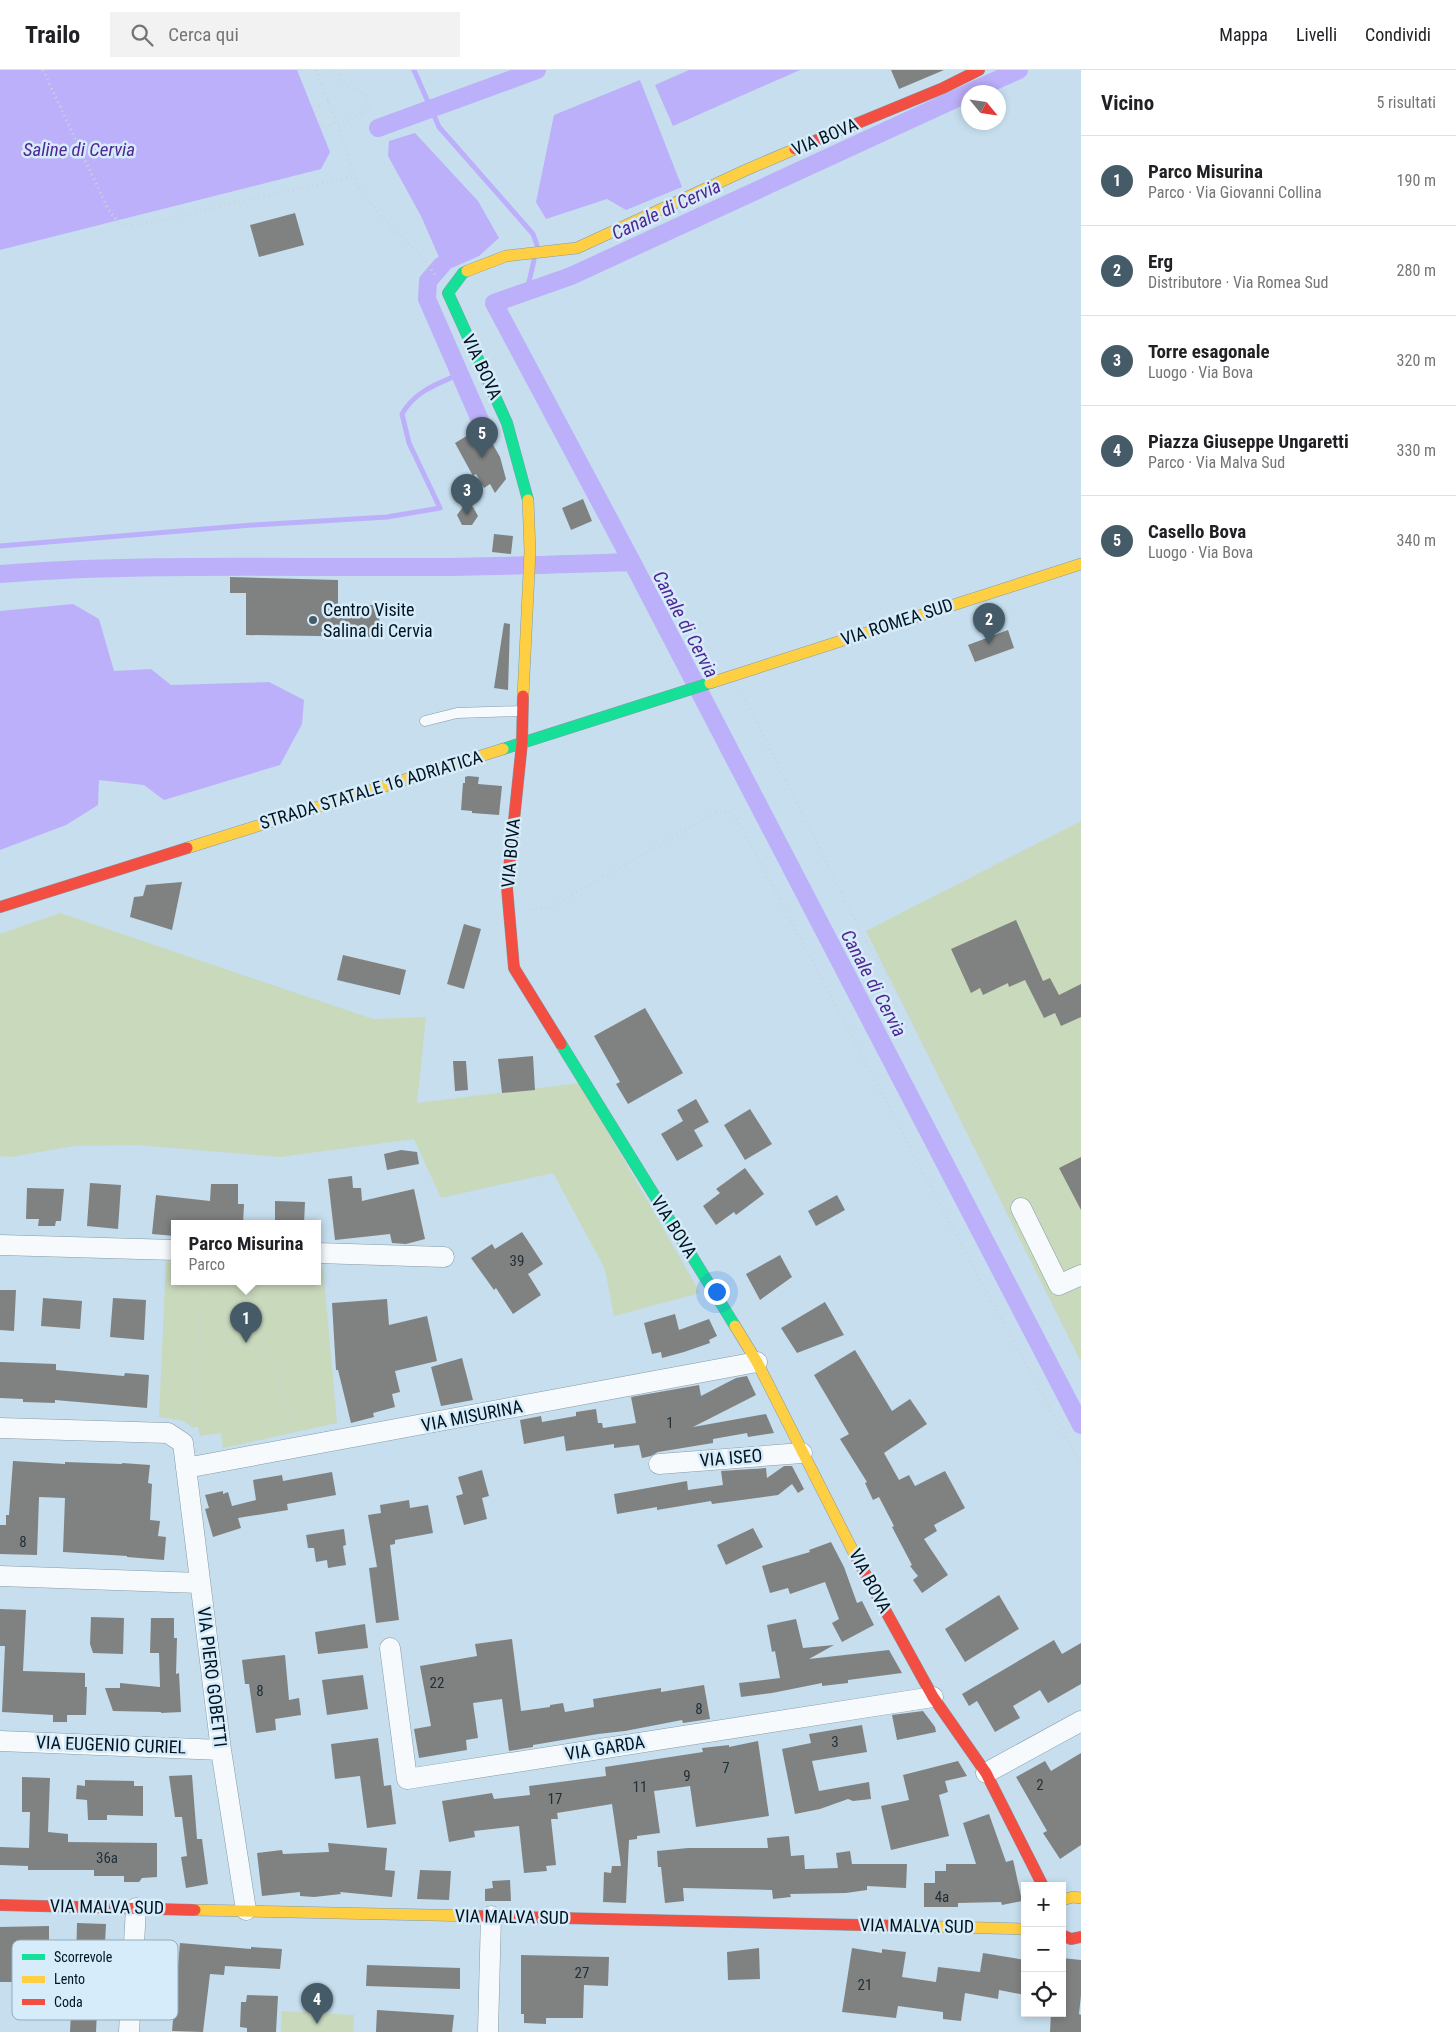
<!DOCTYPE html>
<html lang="it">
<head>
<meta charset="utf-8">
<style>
  :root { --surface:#fff; --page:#f2f2f2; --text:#202124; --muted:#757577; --line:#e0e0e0; --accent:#465b68 }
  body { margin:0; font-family:"Roboto Condensed",sans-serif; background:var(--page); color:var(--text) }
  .controls { position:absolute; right:15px; bottom:15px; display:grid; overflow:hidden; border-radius:0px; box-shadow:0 2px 8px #0003 }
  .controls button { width:45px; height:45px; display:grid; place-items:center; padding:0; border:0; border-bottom:1px solid var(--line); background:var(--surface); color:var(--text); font:25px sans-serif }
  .compass { position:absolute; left:961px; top:15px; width:45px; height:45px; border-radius:50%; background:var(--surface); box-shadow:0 2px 8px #0003; rotate:119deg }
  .you { position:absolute; left:716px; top:1221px; width:18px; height:18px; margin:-12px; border:4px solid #fff; border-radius:50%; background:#1a73e8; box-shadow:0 0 0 8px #1a73e833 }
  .badge { display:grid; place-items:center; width:32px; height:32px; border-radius:50%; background:var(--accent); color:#fff; font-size:16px; font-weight:700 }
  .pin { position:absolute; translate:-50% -41px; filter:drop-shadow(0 1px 2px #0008) }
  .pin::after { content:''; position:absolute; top:26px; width:18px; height:15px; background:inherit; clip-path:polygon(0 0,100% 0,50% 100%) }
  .popup { position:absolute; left:171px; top:1150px; width:150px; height:65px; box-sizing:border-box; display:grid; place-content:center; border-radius:0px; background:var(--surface); filter:drop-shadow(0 1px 4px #0005); font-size:16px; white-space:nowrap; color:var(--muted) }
  .popup b { font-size:19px; color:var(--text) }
  .popup::after { content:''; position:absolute; left:50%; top:100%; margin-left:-10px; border:10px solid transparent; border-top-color:var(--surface) }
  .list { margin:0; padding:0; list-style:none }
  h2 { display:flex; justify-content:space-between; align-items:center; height:65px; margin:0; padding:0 20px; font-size:21px }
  h2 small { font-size:16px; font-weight:400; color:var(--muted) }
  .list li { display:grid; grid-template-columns:32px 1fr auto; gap:15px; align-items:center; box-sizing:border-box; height:90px; padding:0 20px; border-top:1px solid var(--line) }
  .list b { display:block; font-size:19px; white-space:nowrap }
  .list p { margin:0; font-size:16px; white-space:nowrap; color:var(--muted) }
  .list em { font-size:16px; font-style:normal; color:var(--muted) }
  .icon { flex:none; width:28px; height:28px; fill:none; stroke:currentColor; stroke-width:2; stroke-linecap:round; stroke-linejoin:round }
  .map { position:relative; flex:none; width:1081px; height:1962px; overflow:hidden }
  header { display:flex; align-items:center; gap:30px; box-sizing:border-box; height:70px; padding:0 25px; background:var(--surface); border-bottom:1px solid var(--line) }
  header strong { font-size:24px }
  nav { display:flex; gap:28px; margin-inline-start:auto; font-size:18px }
  .search { width:350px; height:45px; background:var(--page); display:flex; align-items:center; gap:12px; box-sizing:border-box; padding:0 18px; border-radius:0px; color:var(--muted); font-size:19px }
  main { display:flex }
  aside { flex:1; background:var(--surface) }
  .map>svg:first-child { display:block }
  .green { fill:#c9d9bc }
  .water { fill:#bcb0fa }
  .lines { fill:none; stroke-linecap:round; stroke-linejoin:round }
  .stream { stroke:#bcb0fa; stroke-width:5 }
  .canal { stroke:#bcb0fa; stroke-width:18 }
  .building { fill:#808281 }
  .lane-casing { stroke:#859aa7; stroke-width:11 }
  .street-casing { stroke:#859aa7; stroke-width:21 }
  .fast-casing { stroke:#859aa7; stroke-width:12 }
  .slow-casing { stroke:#859aa7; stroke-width:12 }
  .jam-casing { stroke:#859aa7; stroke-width:12 }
  .path { stroke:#cdd5da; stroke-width:3; stroke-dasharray:1 4; stroke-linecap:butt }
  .lane { stroke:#f6fafc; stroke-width:10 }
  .street { stroke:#f6fafc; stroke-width:20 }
  .fast { stroke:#16e098; stroke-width:11 }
  .slow { stroke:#ffcf43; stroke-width:11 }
  .jam { stroke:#f24e42; stroke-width:11 }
  .poi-dot { fill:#465b68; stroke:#d6ecfa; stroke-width:2 }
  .labels { text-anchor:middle; stroke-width:5; stroke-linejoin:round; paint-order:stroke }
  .number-label { font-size:15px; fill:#213038 }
  .street-label { font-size:18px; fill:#011420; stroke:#d6ecfa }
  .poi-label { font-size:18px; fill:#011420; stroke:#d6ecfa; text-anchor:start }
  .water-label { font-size:19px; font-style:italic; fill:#512695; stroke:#d6ecfa }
  .key { fill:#d6ecfa; stroke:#96abb9; stroke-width:1 }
  .key-label { font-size:14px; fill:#011420 }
</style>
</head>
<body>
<header>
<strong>Trailo</strong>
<div class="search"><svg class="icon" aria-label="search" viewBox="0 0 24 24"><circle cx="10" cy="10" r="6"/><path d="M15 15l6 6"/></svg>Cerca qui</div>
<nav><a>Mappa</a><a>Livelli</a><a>Condividi</a></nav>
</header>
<main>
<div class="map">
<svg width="1081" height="1962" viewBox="0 0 1081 1962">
  <rect width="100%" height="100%" fill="#c6deee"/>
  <path class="green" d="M1081 751V1292L866 861Z
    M60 843 373 949 426 947 417 1033 580 1013 700 1223 614 1246 605 1199 553 1103 441 1128 414 1069 280 1087 137 1075 74 1076 11 1087 0 1086V864Z
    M166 1192H175V1212H317V1198H323L337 1353 223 1378 221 1363 200 1366 198 1357H192L184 1351 159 1347Z
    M282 1941 354 1945 353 1962H281Z"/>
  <path class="water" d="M0 0H297L330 82 321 99 0 180Z
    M689 0H800L673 56 655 15Z
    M640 10 682 117 626 140 607 129 546 149 536 132 554 45Z
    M415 63 478 131 499 168 479 186 445 201 421 146 388 86 389 71Z
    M73 534 99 549 114 601 151 599 171 615 269 612 304 630 302 654 280 695 164 730 144 715 99 710 98 735 66 755 0 780V541Z"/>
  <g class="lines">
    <path class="stream" d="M414 0 439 57 533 164 537 175
      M527 221 534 190
      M0 476 252 455 387 447 440 438 409 373 402 344C415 321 437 314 460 304"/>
    <path class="canal" d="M970 22 1019 0
      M968 23 571 206 494 233 632 492 1081 1355
      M378 58 537 0
      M442 195 428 211 427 229 480 350
      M0 504C141 493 283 498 424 497 493 497 562 494 632 492"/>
  </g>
  <path class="building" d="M891 0H944L899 19Z
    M295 143 304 175 259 187 250 155Z
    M475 361 479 369 487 364 500 387 506 409 495 423 490 414 484 418 476 404 473 406 455 373Z
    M583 429 592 451 571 460 562 438Z
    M463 437H473L478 446 472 455H462L457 445Z
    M494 464 513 466 511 484 492 482Z
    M230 507 338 510V535H379L380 567 246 565V523H230Z
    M504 553 510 554 508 620 494 618Z
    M1008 560 1014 578 975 592 968 575Z
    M468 706 479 707 478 714 502 716 499 745 472 743V741L461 740 463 713H465V707Z
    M182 812 172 860 130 847 134 827 143 826 146 815Z
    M1016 850 1043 911 1050 908 1059 925 1081 914V947L1061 956 1055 943 1044 948 1025 910 1009 917 1008 913 983 925 980 918 971 923 951 879Z
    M464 854 481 859 464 919 447 914Z
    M343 885 406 900 400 925 337 910Z
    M645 938 683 1003 628 1034 616 1014 620 1012 594 966Z
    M533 986 535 1020 502 1023 498 989Z
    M453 991H466L468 1020 455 1021Z
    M696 1029 709 1052 694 1060 703 1076 677 1091 661 1064 683 1051 677 1040Z
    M750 1039 772 1074 745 1090 724 1055Z
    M401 1080 417 1082 419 1094 387 1100 384 1084Z
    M1081 1087V1140L1059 1098Z
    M745 1098 764 1124 736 1145 734 1142 716 1155 703 1136 720 1123 716 1119Z
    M352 1106 353 1118H361L362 1131 414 1119 425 1169 406 1174 392 1173 390 1164 335 1170 328 1109Z
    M90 1113 121 1115 118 1159 87 1156Z
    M211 1114H238V1134H244L243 1154H175V1166L152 1164 156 1125 210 1131Z
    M27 1118 64 1119 61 1151H56L55 1156H38L39 1149H26Z
    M837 1125 845 1140 816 1156 808 1141Z
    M275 1131 305 1132 304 1154H275Z
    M522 1162 543 1194 528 1204 541 1225 513 1244 496 1218 494 1220 471 1188 492 1174 495 1179Z
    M780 1185 792 1207 760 1230 746 1204Z
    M0 1220H16L14 1261 0 1260Z
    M43 1228 82 1231 80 1259 41 1256Z
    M113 1228 146 1230 144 1270 110 1267Z
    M387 1229 389 1255 427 1246 437 1291 395 1301 400 1322 392 1324 395 1337 373 1343 374 1347 351 1353 338 1300H336L332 1233Z
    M825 1232 844 1265 797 1283 781 1258Z
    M675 1244 679 1260 709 1249 717 1266 709 1270 710 1273 684 1282 662 1288 661 1282 652 1284 644 1253Z
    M855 1280 892 1341 910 1329 927 1354 884 1383 899 1410 909 1405 915 1416 945 1401 965 1438 934 1455 937 1461 924 1469 948 1505 922 1523 913 1510 918 1506 910 1496 912 1495 892 1457 894 1456 879 1427 873 1430 865 1413 867 1412 840 1369 849 1364 814 1305Z
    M462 1288 473 1330 441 1336 431 1297Z
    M0 1292 56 1294V1300L124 1306 125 1303 149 1305 147 1338 55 1330V1333L23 1332V1329L0 1328Z
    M747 1306 756 1325 693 1357 766 1344 774 1363 748 1367 747 1363 713 1369V1373L658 1382 651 1386 642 1388 639 1375 614 1378V1374L566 1381 564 1366 524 1374 520 1350 541 1346 542 1352 576 1346V1342L596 1339 598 1353H602L603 1358 636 1353 631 1327 699 1315 701 1326 736 1308Z
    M13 1391 65 1394V1392L122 1394V1393L150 1395 148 1413 152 1414 150 1450 160 1451 158 1466 166 1467 164 1490 127 1487V1486L63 1482 65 1428 39 1427 37 1485 0 1484V1455H6V1445H9Z
    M784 1396H792L804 1419 798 1423 792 1414 778 1425 712 1434 711 1431 657 1440V1437L617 1444 614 1424 687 1411 688 1420 723 1415 721 1401 766 1398 767 1408Z
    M482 1400 489 1426 482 1428 487 1449 464 1455 456 1426 463 1424 458 1407Z
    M332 1402 336 1425 287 1434 288 1440 238 1448 241 1458 213 1467 205 1439 209 1438 205 1425 223 1421V1424L228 1422 232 1436 256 1430 253 1410 282 1405 283 1411Z
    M409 1430 410 1438 428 1435 433 1463 395 1470V1474L390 1475 399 1550 376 1553 369 1498 377 1497 368 1445 381 1443 380 1435Z
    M753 1458 763 1477 726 1495 717 1475Z
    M344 1459 346 1475 343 1476 346 1495 328 1498 327 1490 316 1492 314 1478H308L306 1465Z
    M831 1472 844 1497 857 1533 862 1531 874 1555 842 1572 832 1553 839 1549 825 1512 790 1524 788 1518 770 1523 762 1496 810 1482 809 1480Z
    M999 1525 1019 1559 965 1592 945 1559Z
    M0 1539 26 1540 23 1601 85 1603V1617H87L86 1645H67V1652H53V1645L2 1642 5 1576H0Z
    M91 1547 124 1548 123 1584 93 1583 90 1574Z
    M151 1548H174V1568H177L176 1604 179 1603 181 1642 161 1643V1642L113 1641 105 1618H120V1613L160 1617 159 1583H150Z
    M796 1549 803 1578 834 1575 809 1589 889 1580 902 1603 848 1610V1613L822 1616V1613L772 1623 741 1627 739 1613 780 1608 775 1581 772 1582 767 1555Z
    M365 1554 368 1578 318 1584 315 1562Z
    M512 1569 521 1641 550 1637V1635L563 1633 565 1642 594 1637 593 1629 661 1618V1622L704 1615 710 1649 683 1653 682 1650 625 1661 598 1664 533 1675V1677L509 1681 502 1629 473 1633 478 1668 466 1670 467 1680 419 1688 414 1659 431 1656 420 1596 477 1586 475 1574Z
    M1054 1570 1062 1584 1081 1573V1614L1048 1633 1040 1620 1013 1636 1020 1648 995 1662 977 1631 969 1636 962 1624Z
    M285 1585 289 1630 299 1628 301 1645 275 1649 276 1660 256 1663 249 1614H245L242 1590Z
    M363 1605 368 1639 327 1645 322 1610Z
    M923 1641 935 1657 936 1662 897 1670 892 1645Z
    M862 1655 867 1682 812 1691 819 1721 869 1712 871 1729 853 1731 848 1729 820 1739 795 1744 782 1679 811 1673 809 1664Z
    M378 1668 384 1716 391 1715 396 1754 367 1758 360 1706 335 1709 331 1674Z
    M758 1671 769 1746 696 1757 690 1716 654 1721 660 1763 637 1766V1769L629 1770 626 1833 603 1832 604 1802 611 1803 612 1796H621L612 1734 557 1743 558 1749H551L556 1795 546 1796 547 1801 524 1803 519 1756 474 1761 475 1767 449 1772 442 1731 492 1723 494 1729 530 1725 529 1716 606 1706 605 1697 703 1682 702 1678 729 1675V1677Z
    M1081 1683V1775L1060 1789 1043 1763 1047 1761 1016 1707 1045 1691 1051 1701Z
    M958 1691 967 1706 945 1711 948 1722 939 1725 949 1766 891 1780 881 1736 909 1730 903 1705Z
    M192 1705 197 1769H202L208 1814 186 1818 181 1787 187 1786 182 1747H175L169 1706Z
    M22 1707 50 1708 48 1762 68 1764V1772L157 1773V1807L142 1808 139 1812H124V1806H94V1800H28V1796L0 1795V1777L29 1778 30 1742H22Z
    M85 1710 134 1711V1716H143V1746L107 1745V1750H88L87 1730 76 1729 77 1715 85 1716Z
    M989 1744 1006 1792 1013 1790 1014 1794 1022 1831 1002 1835 1001 1832 958 1833V1837H924V1813H935V1801H946V1794H976L963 1753Z
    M789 1766 791 1786 804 1785 805 1799 838 1798 836 1783 850 1781 852 1794H907L906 1818 867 1816V1820L846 1823 790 1824 791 1827 773 1829 772 1820 683 1818 684 1831 665 1833 661 1797H658L657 1781 688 1778H768L767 1768Z
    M328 1773 387 1778 385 1800 395 1801 392 1827 340 1822 341 1824 314 1827 300 1826V1822L262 1826 257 1783 282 1780 283 1784 329 1782Z
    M420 1800 451 1801 449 1830 417 1829Z
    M510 1810 511 1831H485V1819L493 1818 492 1811Z
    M77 1853 106 1854 104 1893 76 1892Z
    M49 1856V1892H45L46 1927H16V1912H0V1857Z
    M180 1873 251 1879V1877L282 1879 280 1899 225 1896 224 1905 210 1904 203 1962 172 1961Z
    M759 1878 760 1909 728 1910 727 1882Z
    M852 1878 882 1883V1879L906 1882 902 1907 936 1912 938 1897 980 1902 983 1883 1025 1890V1925L999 1920 998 1929 965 1923 961 1951 943 1949V1942L898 1936 896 1948 842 1942Z
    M521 1885 609 1887 608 1916 584 1915 583 1948H546V1954L524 1953V1944H521Z
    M1062 1888 1081 1890V1925L1079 1944 1081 1945V1962H1050L1051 1943H1062Z
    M367 1895 460 1898V1919L366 1916Z
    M72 1921 98 1923 96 1962H70Z
    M247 1925 278 1926 276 1962H247V1958L240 1957 241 1932H246Z
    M377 1940 454 1945 452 1962H376Z"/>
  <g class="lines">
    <g class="lane-casing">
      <path id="lane" d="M425 651 457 643 522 641"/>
    </g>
    <g class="street-casing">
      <path id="street" d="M1021 1138 1059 1215 1081 1205
        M0 1175 175 1180
        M317 1183 444 1187
        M0 1358 168 1363 183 1373 221 1680 246 1840
        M659 1394 802 1383
        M186 1398 757 1292
        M0 1506 200 1513
        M390 1578 407 1709 933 1627
        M0 1671 221 1680
        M986 1703 1081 1651
        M129 1962 136 1838
        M488 1962 491 1846"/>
    </g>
    <g class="fast-casing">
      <path id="fast" d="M467 201 463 203 448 223 507 353 528 430
        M503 679 710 613
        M561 974 735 1256"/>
    </g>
    <g class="slow-casing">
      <path id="slow" d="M467 201 506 186 577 178 746 100 795 79
        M710 613 1081 494
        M523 626 530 481 528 430
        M187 778 503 679
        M735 1256 757 1292 857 1489
        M1062 1830 1073 1827 1081 1828
        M195 1840 476 1846
        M907 1856 1025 1859"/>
    </g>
    <g class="jam-casing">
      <path id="jam" d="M795 79 943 18 979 0
        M523 626 522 673 507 818 514 898 561 974
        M0 837 187 778
        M857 1489 933 1627 986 1703 1043 1816
        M0 1835 195 1840
        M476 1846 907 1856
        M1062 1865 1071 1869 1081 1867"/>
    </g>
    <path class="path" d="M43 0 108 139 120 155H139L354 106
      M316 0 338 56 357 115 385 151 420 184 436 206
      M336 0 342 12 364 24 371 38 338 56
      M328 31 314 37 323 58 336 52
      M743 625 863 866 920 960 1005 1130
      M531 839 532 840 551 837 717 742 728 741 738 750 972 1195 1081 1394
      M1056 1232 1081 1280
      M199 1265 265 1279 275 1287 292 1362
      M192 1358 199 1265 201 1212"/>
    <use href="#lane" class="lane"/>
    <use href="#street" class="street"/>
    <use href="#fast" class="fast"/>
    <use href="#slow" class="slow"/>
    <use href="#jam" class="jam"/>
  </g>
  <circle class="poi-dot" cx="313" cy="550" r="5"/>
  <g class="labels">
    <g class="number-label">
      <text x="517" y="1196">39</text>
      <text x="670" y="1358">1</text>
      <text x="23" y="1477">8</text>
      <text x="437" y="1618">22</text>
      <text x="260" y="1626">8</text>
      <text x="699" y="1644">8</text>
      <text x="835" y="1677">3</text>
      <text x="726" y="1703">7</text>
      <text x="687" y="1711">9</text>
      <text x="1040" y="1720">2</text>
      <text x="640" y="1722">11</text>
      <text x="555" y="1734">17</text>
      <text x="107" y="1793">36a</text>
      <text x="942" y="1832">4a</text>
      <text x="582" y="1908">27</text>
      <text x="865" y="1920">21</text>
    </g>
    <g class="street-label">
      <text transform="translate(825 67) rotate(-23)" y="6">VIA BOVA</text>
      <text transform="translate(482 297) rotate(65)" y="6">VIA BOVA</text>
      <text transform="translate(897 552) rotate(-18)" y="6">VIA ROMEA SUD</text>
      <text transform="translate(371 720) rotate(-17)" y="6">STRADA STATALE 16 ADRIATICA</text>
      <text transform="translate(511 783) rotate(-85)" y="6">VIA BOVA</text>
      <text transform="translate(674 1157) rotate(58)" y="6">VIA BOVA</text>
      <text transform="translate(472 1346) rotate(-11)" y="6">VIA MISURINA</text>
      <text transform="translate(731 1388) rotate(-5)" y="6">VIA ISEO</text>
      <text transform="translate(870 1511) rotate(62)" y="6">VIA BOVA</text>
      <text transform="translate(212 1607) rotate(83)" y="6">VIA PIERO GOBETTI</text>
      <text transform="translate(111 1675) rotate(2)" y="6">VIA EUGENIO CURIEL</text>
      <text transform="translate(605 1678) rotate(-9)" y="6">VIA GARDA</text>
      <text transform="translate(107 1837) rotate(1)" y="6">VIA MALVA SUD</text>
      <text transform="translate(512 1847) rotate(1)" y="6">VIA MALVA SUD</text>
      <text transform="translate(917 1856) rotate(1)" y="6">VIA MALVA SUD</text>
    </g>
    <g class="poi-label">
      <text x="323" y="546">Centro Visite<tspan x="323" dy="21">Salina di Cervia</tspan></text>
    </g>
    <g class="water-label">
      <text x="79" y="86">Saline di Cervia</text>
      <text transform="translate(666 139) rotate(-25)" y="7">Canale di Cervia</text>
      <text transform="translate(686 554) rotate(62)" y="7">Canale di Cervia</text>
      <text transform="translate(874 913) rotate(62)" y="7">Canale di Cervia</text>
    </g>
  </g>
  <rect x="12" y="1870" width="166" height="80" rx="8" class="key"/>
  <rect x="22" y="1884" width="23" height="6" fill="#16e098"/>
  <rect x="22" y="1906" width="23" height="7" fill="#ffcf43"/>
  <rect x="22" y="1929" width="23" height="6" fill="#f24e42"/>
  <g class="key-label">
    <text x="54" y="1892">Scorrevole</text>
    <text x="54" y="1914">Lento</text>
    <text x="54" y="1937">Coda</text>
  </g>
</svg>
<div class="controls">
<button>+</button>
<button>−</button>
<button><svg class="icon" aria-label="locate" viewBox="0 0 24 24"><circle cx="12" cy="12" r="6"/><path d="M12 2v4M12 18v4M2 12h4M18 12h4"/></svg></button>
</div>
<svg class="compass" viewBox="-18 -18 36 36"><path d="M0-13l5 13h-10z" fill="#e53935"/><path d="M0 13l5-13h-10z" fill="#757577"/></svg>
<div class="you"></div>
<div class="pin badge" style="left:246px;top:1273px">1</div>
<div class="popup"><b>Parco Misurina</b>Parco</div>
<div class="pin badge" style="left:989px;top:574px">2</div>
<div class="pin badge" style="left:467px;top:445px">3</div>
<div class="pin badge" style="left:317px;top:1954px">4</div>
<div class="pin badge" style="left:482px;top:388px">5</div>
</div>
<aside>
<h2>Vicino<small>5 risultati</small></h2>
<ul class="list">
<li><span class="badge">1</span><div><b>Parco Misurina</b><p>Parco · Via Giovanni Collina</p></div><em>190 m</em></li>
<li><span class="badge">2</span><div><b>Erg</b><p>Distributore · Via Romea Sud</p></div><em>280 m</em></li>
<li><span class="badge">3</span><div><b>Torre esagonale</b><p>Luogo · Via Bova</p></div><em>320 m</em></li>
<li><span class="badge">4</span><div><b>Piazza Giuseppe Ungaretti</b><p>Parco · Via Malva Sud</p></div><em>330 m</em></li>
<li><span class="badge">5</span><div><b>Casello Bova</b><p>Luogo · Via Bova</p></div><em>340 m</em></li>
</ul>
</aside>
</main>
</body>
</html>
